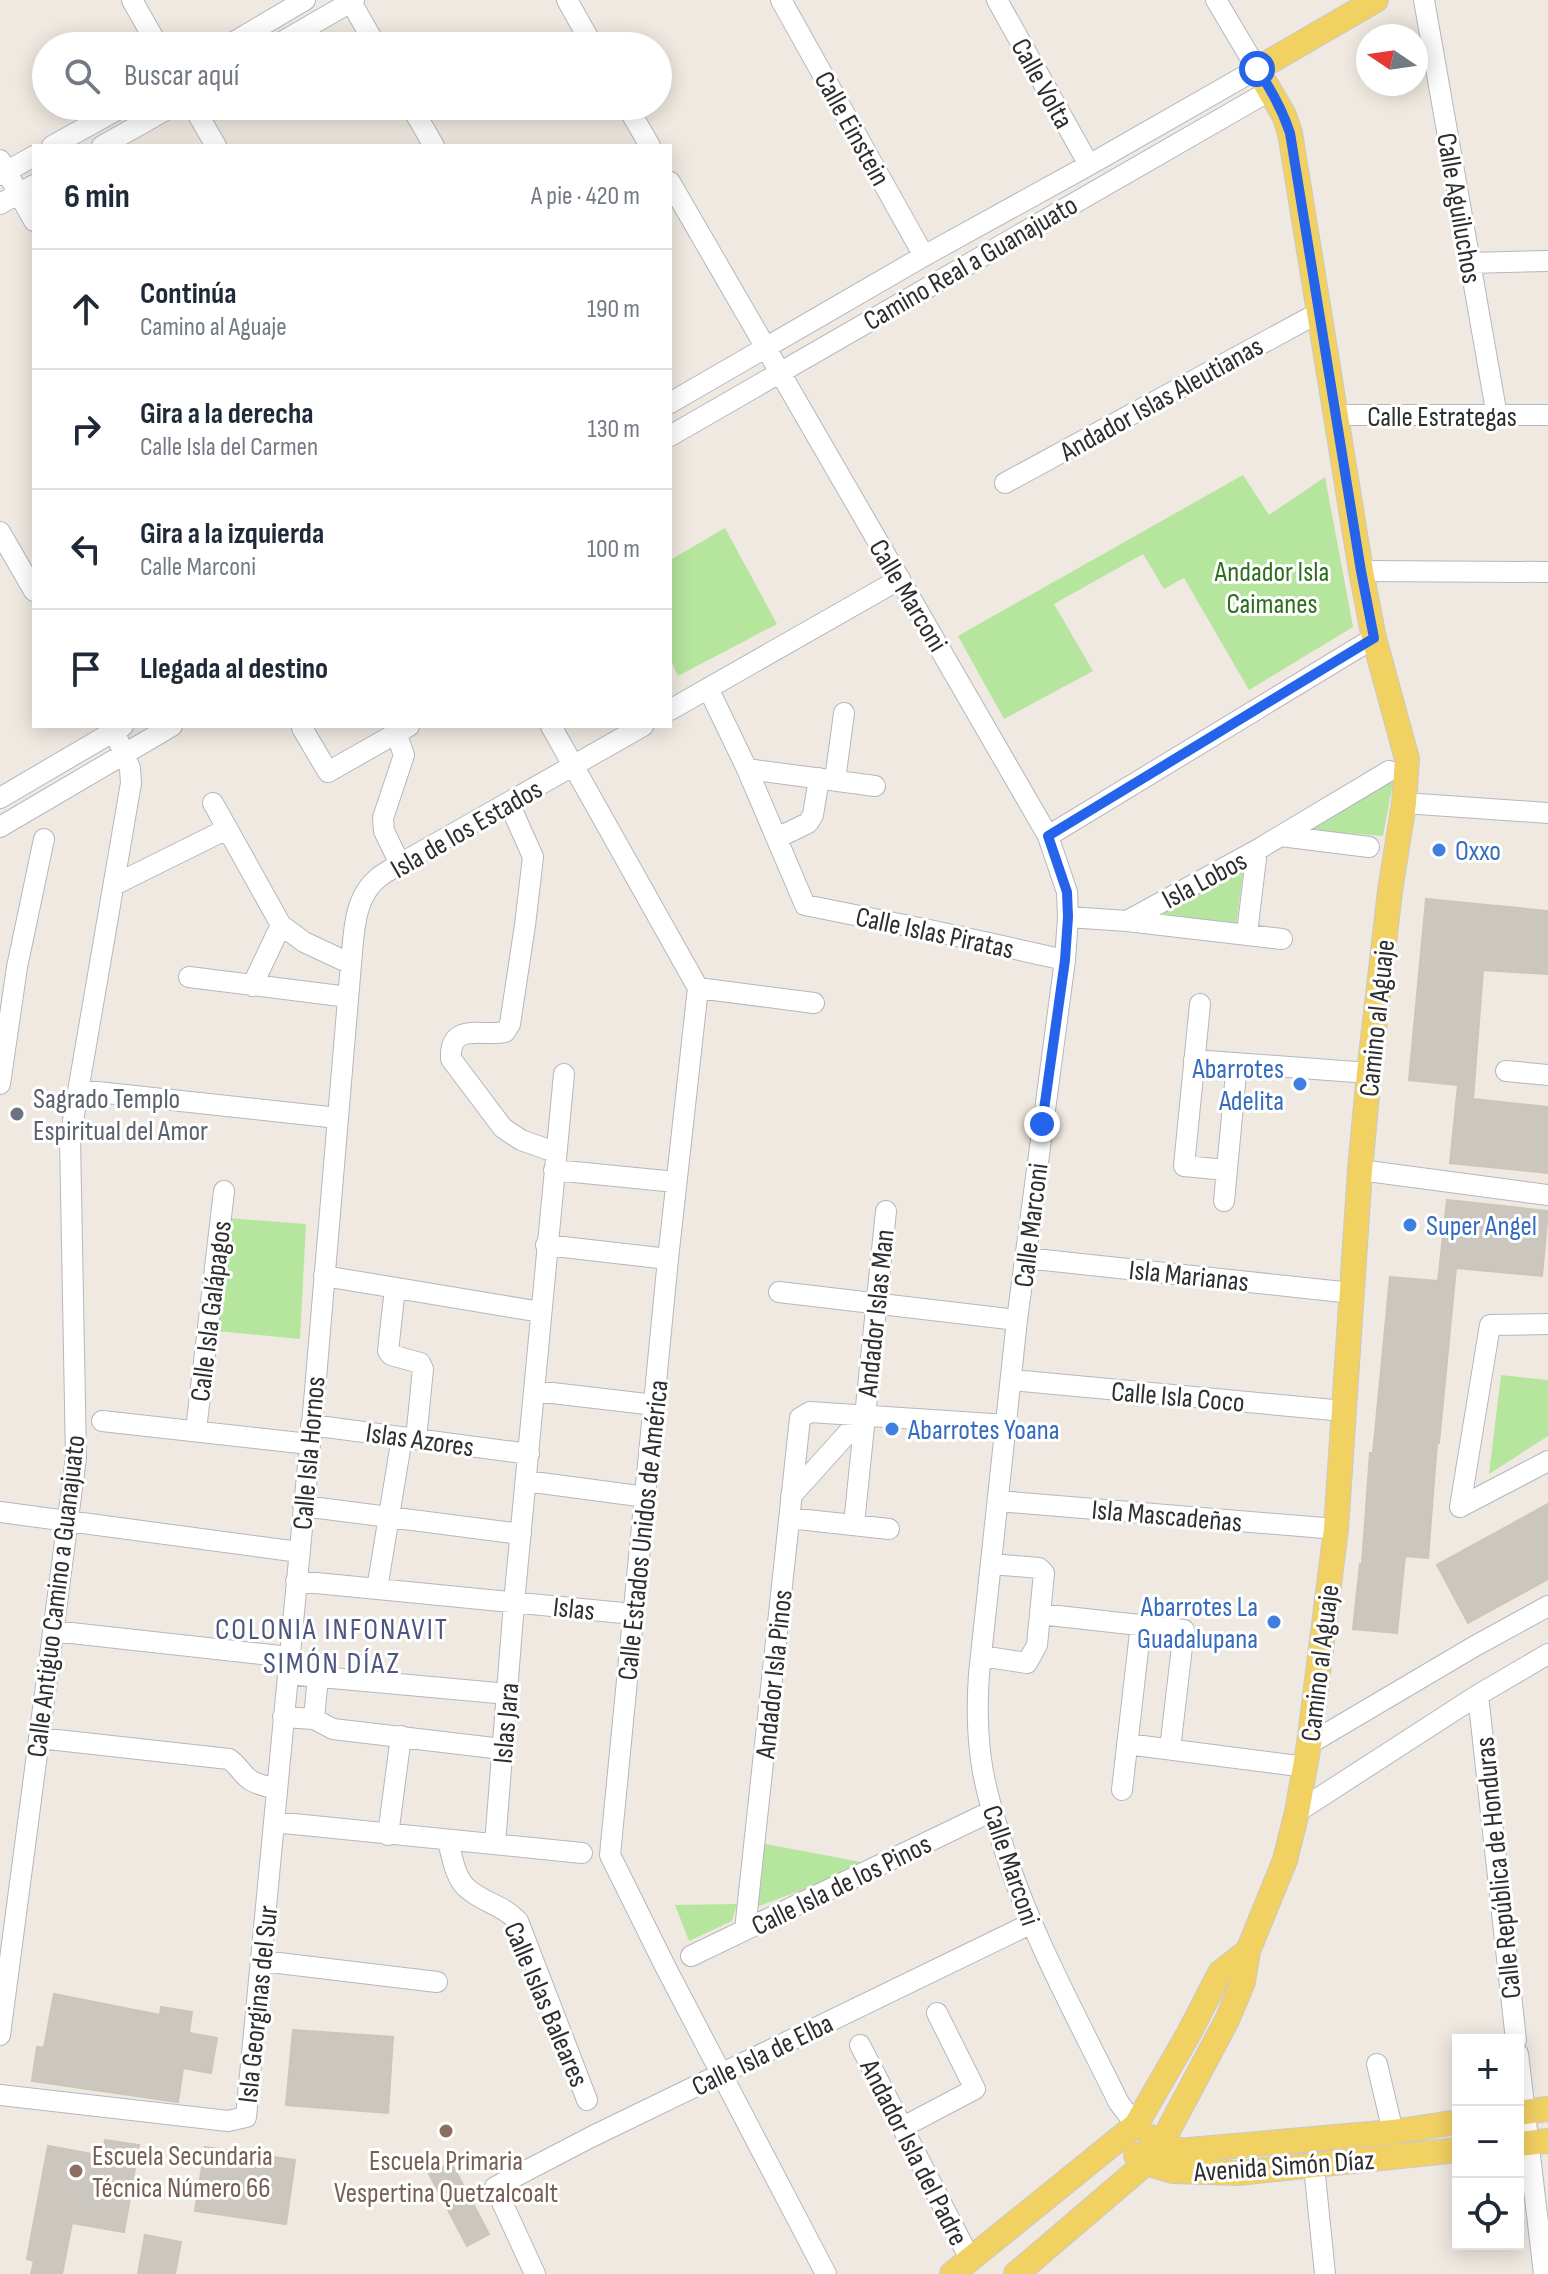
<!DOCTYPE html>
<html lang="es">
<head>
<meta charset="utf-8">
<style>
  :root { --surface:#fff; --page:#f2f2f3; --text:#1f2937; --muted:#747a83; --line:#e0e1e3 }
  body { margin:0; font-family:"Sofia Sans Condensed",sans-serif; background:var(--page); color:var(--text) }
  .controls { position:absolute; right:24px; bottom:24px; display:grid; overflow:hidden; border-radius:0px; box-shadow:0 4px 20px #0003 }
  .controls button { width:72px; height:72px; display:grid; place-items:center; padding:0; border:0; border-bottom:2px solid var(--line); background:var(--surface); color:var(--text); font:40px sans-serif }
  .compass { position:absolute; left:1356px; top:24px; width:72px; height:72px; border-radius:50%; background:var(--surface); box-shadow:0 4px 20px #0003; rotate:283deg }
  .stop { position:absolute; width:24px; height:24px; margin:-18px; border:6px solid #2563eb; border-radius:50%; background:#fff }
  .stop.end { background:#2563eb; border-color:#fff; box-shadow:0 2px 8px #0008 }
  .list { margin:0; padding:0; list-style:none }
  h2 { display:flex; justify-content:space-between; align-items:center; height:104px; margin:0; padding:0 32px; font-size:34px }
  h2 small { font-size:26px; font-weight:400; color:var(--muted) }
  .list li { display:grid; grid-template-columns:52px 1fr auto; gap:24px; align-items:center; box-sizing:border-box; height:120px; padding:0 32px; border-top:2px solid var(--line) }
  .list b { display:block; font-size:30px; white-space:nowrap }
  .list p { margin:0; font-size:26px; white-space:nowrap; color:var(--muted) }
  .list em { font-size:26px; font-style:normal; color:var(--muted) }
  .icon { flex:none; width:44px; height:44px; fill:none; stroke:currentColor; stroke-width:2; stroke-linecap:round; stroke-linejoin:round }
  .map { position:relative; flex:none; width:1548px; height:2274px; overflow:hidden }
  .search { position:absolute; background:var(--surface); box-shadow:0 4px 20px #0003; left:32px; top:32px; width:640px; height:88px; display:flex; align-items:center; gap:20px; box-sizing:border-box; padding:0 28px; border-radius:44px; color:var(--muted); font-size:30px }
  .panel { position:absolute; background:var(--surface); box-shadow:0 4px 20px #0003; left:32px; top:144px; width:640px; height:584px; border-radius:0px }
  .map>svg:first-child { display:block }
  .green { fill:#b6e59e }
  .building { fill:#cbc7bf; stroke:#cbc5ba; stroke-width:2 }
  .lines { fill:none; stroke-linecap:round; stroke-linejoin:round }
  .minor-casing { stroke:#b4b7c1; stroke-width:22 }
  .major-casing { stroke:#c9c9c9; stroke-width:26 }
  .minor { stroke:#fff; stroke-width:20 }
  .major { stroke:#f2d163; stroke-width:24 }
  .route { stroke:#2563eb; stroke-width:10 }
  .shop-dot { fill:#3f7fe0; stroke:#fff; stroke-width:3 }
  .worship-dot { fill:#6b7280; stroke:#fff; stroke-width:3 }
  .education-dot { fill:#8d6e63; stroke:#fff; stroke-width:3 }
  .labels { text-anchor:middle; stroke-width:6; stroke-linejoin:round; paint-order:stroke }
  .street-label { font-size:28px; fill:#2e2e2e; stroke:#fff }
  .park-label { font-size:28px; fill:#2c6e1b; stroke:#fff }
  .shop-label { font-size:28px; fill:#366cbe; stroke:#fff; text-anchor:start }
  .worship-label { font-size:28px; fill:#5b616d; stroke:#fff; text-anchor:start }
  .education-label { font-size:28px; fill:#785e54; stroke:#fff; text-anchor:start }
  .neighbourhood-label { font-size:30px; letter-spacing:2px; fill:#4d5680; stroke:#fff }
</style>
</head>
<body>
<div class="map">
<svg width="1548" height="2274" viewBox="0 0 1548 2274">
  <rect width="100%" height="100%" fill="#efe9e1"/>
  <path class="green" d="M1243 475 1269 515 1325 477 1353 627 1249 690 1184 578 1164 589 1143 554 1054 604 1093 671 1004 719 958 636Z
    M725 528 777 624 678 676 670 659V560Z
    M1395 772 1383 836 1305 830Z
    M1244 866 1236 927 1151 920Z
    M228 1218 306 1224 300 1339 216 1331Z
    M1501 1375 1548 1380V1436L1489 1474Z
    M761 1843 871 1864 754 1908Z
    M737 1904 732 1921 689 1941 675 1905Z"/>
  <path class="building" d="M1426 899 1548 911V974L1483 970 1473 1099 1548 1107V1173L1450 1163 1458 1085 1409 1080Z
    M1447 1200 1548 1211 1542 1276 1456 1268 1439 1443H1437L1428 1558 1405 1556 1397 1633 1353 1629 1360 1564H1362L1370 1453H1373L1390 1277 1438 1281Z
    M1548 1504V1579L1468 1623 1437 1565Z
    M54 1994 160 2015 161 2007 192 2012 189 2033 217 2038 211 2073 183 2068 178 2102 32 2081 37 2047 44 2048Z
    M293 2030 393 2037 388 2113 286 2105Z
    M105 2140 139 2145 124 2232 72 2223 62 2274H31L34 2261 27 2259 48 2146 103 2156Z
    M205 2147 295 2160 286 2224 195 2211Z
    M451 2162 489 2234 467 2246 429 2174Z
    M145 2235 181 2242 175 2274H138Z"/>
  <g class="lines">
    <g class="minor-casing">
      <path id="minor" d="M132 0 158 46
        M350 0 376 46
        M567 0 593 46
        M781 0 924 256
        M997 0 1089 165
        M1424 0 1497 416
        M227 46 305 0
        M275 46 354 0
        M193 106 216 146
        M411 106 434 146
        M627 106 650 146
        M52 146 124 106
        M102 146 173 106
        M0 160 34 221
        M0 175 34 156
        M670 182 1048 836 1067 892 1068 917 1065 960 1017 1320 979 1674C977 1702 977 1730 981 1759 984 1785 992 1811 1000 1836 1028 1930 1076 2015 1119 2103L1136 2125
        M0 204 34 185
        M1469 263 1548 261
        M670 403 924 256 1089 165 1257 69 1216 0
        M1336 415H1548
        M670 436 1271 90
        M1005 483 1318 313
        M0 532 34 591
        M1361 571 1548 572
        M708 688 747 769 805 905 934 931 1065 960
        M670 710 900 579
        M551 726 698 988 668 1259 610 1855 666 1968 826 2274
        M302 728 328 772 409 726
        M396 733 404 755 383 818 384 831 400 864
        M747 769 875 786
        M835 780 844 713
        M0 798 123 726
        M213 803 281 925 304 942 351 964
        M509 803 533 857 525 925 510 1024 505 1032C483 1037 449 1021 451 1059L503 1128 521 1140 555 1152
        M1404 803 1548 813
        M0 827 172 726
        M1048 836 1374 638
        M1281 836 1369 847
        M777 838 808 823 813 815 819 778
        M114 885 227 829
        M1068 917 1127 921 1257 850 1389 771
        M1127 921 1282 939
        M1247 933 1257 850
        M189 977 348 997
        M252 986 281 925
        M698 988 814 1003
        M1200 1004 1184 1166 1226 1170
        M1194 1060 1369 1073
        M1506 1071 1548 1075
        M0 1084 17 967 44 839
        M79 1090 338 1118
        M554 1170 676 1182
        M1360 1170 1548 1195
        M1224 1201 1237 1063
        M546 1245 668 1259
        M1025 1258 1352 1293
        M324 1276 541 1312
        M395 1288 388 1351 391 1355 420 1363 423 1369 416 1439
        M779 1292 1017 1320
        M1012 1380 1344 1411
        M535 1391 655 1405
        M102 1421 309 1444
        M311 1425 529 1454
        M196 1430 224 1191
        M526 1481 646 1497
        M791 1496 865 1414
        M998 1501 1336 1529
        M303 1506 521 1534
        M1460 1507 1490 1325 1548 1324
        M1460 1507 1548 1461
        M0 1512 299 1552
        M789 1518 889 1529
        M854 1524 886 1211
        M296 1581 633 1614
        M377 1589 402 1437
        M1040 1614 1184 1630 1170 1749
        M53 1631 289 1657
        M981 1656 1027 1663 1037 1645 1044 1573 1039 1568 991 1564
        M288 1674 508 1694
        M1478 1695 1516 2040
        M283 1717 314 1719 333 1729 502 1749
        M314 1719 318 1676
        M39 1738 229 1759C238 1765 241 1773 249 1779 256 1785 268 1786 276 1789
        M1127 1744 1306 1767
        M1309 1744 1475 1646 1548 1606
        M1122 1790 1141 1624
        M1297 1812 1478 1695 1548 1654
        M274 1822 582 1853
        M388 1835 401 1736
        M448 1841C452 1856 455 1879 468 1889 484 1903 501 1904 518 1921L587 2100
        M495 1844 514 1603 564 1074
        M745 1930 800 1418 810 1412 1007 1425
        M691 1956 992 1811
        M262 1961 437 1982
        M0 2035 76 1458 70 1138 131 783 130 768 112 726
        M860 2045 970 2259
        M1518 2054 1544 2274
        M1377 2064 1393 2132
        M0 2095 228 2121 246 2117 314 1402 351 964C354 935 353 898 378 878 384 873 393 868 400 864L643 726
        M903 2127 975 2089 937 2013
        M1314 2166 1325 2274
        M535 2274 495 2187 591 2137 1030 1924"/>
    </g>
    <g class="major-casing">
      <path id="major" d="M1518 2113 1548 2109
        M1150 2137C1162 2148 1173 2151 1189 2150L1393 2132 1458 2122
        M1518 2144 1548 2141
        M1136 2155 1146 2163 1173 2171 1238 2173 1458 2150
        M952 2274 1136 2125 1188 2035 1220 1973 1248 1951
        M1016 2274 1146 2163 1160 2146 1227 2020 1243 1982 1248 1951 1285 1860 1297 1812 1309 1744 1336 1529 1360 1170 1369 1073 1390 891 1404 803 1407 759 1374 638 1361 571 1290 133 1284 115 1257 69 1376 0"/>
    </g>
    <use href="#minor" class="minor"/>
    <use href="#major" class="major"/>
  </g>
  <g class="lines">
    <path class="route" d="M1042 1124 1065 960 1068 917 1067 892 1048 836 1374 638 1361 571 1290 133C1282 109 1271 89 1257 69"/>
  </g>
  <g class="shop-dot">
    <circle cx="1439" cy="850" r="8"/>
    <circle cx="1300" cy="1084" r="8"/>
    <circle cx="1410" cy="1225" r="8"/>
    <circle cx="892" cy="1429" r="8"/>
    <circle cx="1274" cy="1622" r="8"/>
  </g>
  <circle class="worship-dot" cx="17" cy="1114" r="8"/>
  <g class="education-dot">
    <circle cx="446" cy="2131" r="8"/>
    <circle cx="76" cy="2171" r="8"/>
  </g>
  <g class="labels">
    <g class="street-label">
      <text transform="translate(1043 83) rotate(61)" y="10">Calle Volta</text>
      <text transform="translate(853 128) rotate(61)" y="10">Calle Einstein</text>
      <text transform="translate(1460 208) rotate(80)" y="10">Calle Aguiluchos</text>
      <text transform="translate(970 262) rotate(-30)" y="10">Camino Real a Guanajuato</text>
      <text transform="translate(1161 398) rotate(-29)" y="10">Andador Islas Aleutianas</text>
      <text x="1442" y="426">Calle Estrategas</text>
      <text transform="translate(909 595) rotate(59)" y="10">Calle Marconi</text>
      <text transform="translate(466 828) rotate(-30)" y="10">Isla de los Estados</text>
      <text transform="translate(1204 879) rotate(-28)" y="10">Isla Lobos</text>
      <text transform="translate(935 932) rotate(12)" y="10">Calle Islas Piratas</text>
      <text transform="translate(1376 1018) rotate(-84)" y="10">Camino al Aguaje</text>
      <text transform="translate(1030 1225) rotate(-83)" y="10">Calle Marconi</text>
      <text transform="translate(1189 1275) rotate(6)" y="10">Isla Marianas</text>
      <text transform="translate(210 1311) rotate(-83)" y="10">Calle Isla Galápagos</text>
      <text transform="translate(875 1313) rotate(-84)" y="10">Andador Islas Man</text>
      <text transform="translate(1178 1396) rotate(5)" y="10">Calle Isla Coco</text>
      <text transform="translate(420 1439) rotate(8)" y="10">Islas Azores</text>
      <text transform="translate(308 1453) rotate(-85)" y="10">Calle Isla Hornos</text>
      <text transform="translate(1167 1515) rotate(5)" y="10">Isla Mascadeñas</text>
      <text transform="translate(642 1530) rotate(-84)" y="10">Calle Estados Unidos de América</text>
      <text transform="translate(55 1596) rotate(-83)" y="10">Calle Antiguo Camino a Guanajuato</text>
      <text transform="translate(574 1608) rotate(6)" y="10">Islas</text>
      <text transform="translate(1319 1663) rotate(-83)" y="10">Camino al Aguaje</text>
      <text transform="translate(773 1674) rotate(-84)" y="10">Andador Isla Pinos</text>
      <text transform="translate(505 1723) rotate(-85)" y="10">Islas Jara</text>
      <text transform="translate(1012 1865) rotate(71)" y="10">Calle Marconi</text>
      <text transform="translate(1497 1868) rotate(-96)" y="10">Calle República de Honduras</text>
      <text transform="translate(841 1884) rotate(-26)" y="10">Calle Isla de los Pinos</text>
      <text transform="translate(257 2004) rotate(-84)" y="10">Isla Georginas del Sur</text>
      <text transform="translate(547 2004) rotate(67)" y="10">Calle Islas Baleares</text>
      <text transform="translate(762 2054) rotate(-26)" y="10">Calle Isla de Elba</text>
      <text transform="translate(915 2152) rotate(63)" y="10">Andador Isla del Padre</text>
      <text transform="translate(1284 2165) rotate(-4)" y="10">Avenida Simón Díaz</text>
    </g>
    <g class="park-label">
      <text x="1272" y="581">Andador Isla<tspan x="1272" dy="32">Caimanes</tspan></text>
    </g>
    <g class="shop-label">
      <text x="1455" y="860">Oxxo</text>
      <text x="1284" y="1078" text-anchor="end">Abarrotes<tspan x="1284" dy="32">Adelita</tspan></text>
      <text x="1426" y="1235">Super Angel</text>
      <text x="908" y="1439">Abarrotes Yoana</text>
      <text x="1258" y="1616" text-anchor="end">Abarrotes La<tspan x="1258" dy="32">Guadalupana</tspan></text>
    </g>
    <g class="worship-label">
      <text x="33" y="1108">Sagrado Templo<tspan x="33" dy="32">Espiritual del Amor</tspan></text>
    </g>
    <g class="education-label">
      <text x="92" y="2165">Escuela Secundaria<tspan x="92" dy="32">Técnica Número 66</tspan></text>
      <text x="446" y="2170" text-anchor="middle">Escuela Primaria<tspan x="446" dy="32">Vespertina Quetzalcoalt</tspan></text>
    </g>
    <g class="neighbourhood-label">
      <text x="332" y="1639">COLONIA INFONAVIT<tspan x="332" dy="34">SIMÓN DÍAZ</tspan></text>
    </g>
  </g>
</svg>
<div class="controls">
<button>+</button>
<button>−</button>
<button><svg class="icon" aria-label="locate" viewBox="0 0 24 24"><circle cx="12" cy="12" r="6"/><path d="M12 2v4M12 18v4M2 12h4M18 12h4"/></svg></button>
</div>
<svg class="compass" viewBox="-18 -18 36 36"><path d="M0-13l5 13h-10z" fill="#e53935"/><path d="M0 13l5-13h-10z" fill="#747a83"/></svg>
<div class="stop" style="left:1257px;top:69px"></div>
<div class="stop end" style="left:1042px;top:1124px"></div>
<div class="search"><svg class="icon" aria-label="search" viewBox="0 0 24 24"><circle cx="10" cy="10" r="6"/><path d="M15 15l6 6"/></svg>Buscar aquí</div>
<section class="panel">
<h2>6 min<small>A pie · 420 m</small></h2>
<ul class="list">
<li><svg class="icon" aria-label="ahead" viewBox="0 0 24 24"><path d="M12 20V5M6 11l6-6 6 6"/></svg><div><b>Continúa</b><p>Camino al Aguaje</p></div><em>190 m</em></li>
<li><svg class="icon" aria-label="right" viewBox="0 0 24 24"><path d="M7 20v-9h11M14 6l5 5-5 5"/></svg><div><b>Gira a la derecha</b><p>Calle Isla del Carmen</p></div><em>130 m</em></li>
<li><svg class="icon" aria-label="left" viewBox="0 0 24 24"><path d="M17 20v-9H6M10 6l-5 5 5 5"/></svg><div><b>Gira a la izquierda</b><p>Calle Marconi</p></div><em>100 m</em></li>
<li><svg class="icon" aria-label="arrive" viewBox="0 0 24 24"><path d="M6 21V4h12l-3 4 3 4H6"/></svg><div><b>Llegada al destino</b></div></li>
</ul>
</section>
</div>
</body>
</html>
